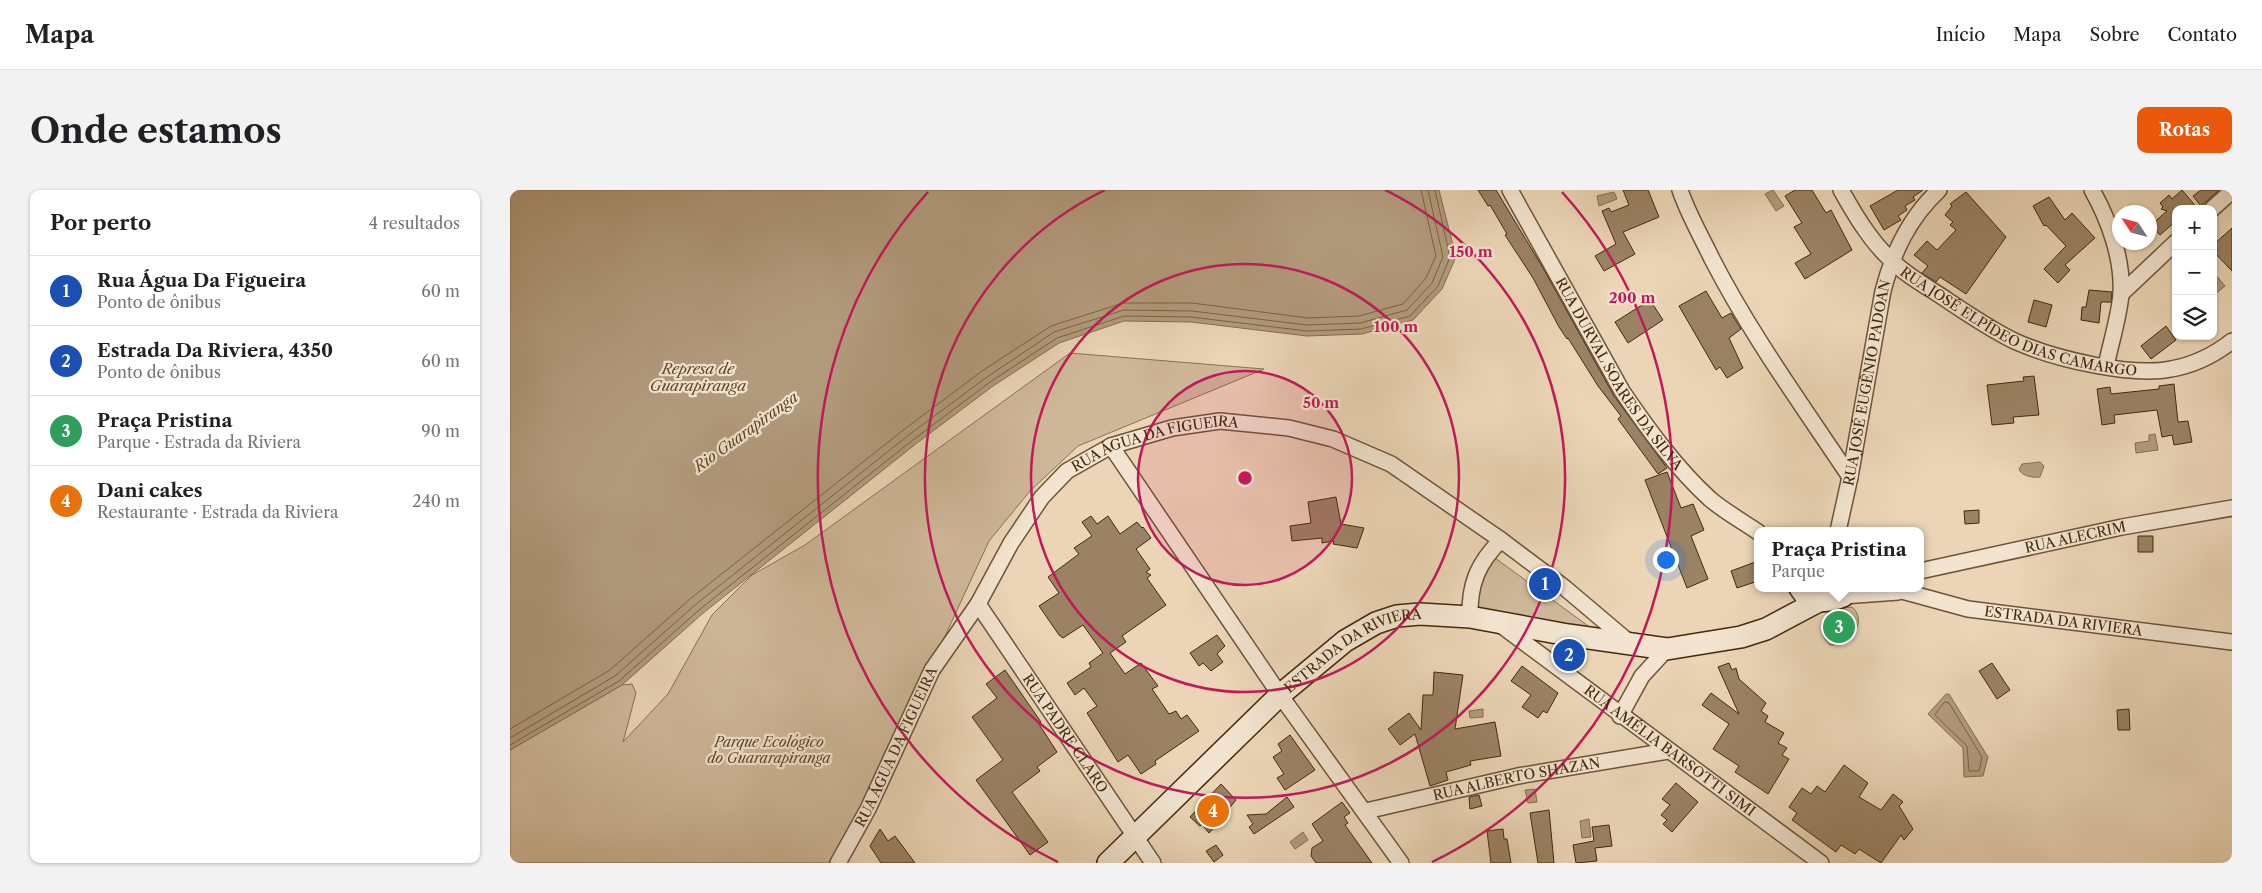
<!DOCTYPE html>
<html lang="pt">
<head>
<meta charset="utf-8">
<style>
  :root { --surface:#fff; --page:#f2f2f2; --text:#202124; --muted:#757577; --line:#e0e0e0; --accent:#ea580c }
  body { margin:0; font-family:"Libre Caslon Text",serif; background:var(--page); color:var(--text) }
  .controls { position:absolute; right:15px; top:15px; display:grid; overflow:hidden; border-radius:10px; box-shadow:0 1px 4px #0004 }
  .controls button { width:45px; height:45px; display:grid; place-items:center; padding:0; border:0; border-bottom:1px solid var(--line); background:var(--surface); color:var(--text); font:25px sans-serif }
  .compass { position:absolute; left:1602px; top:15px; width:45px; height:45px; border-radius:50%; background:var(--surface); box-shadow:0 1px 4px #0004; rotate:306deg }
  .you { position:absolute; left:1155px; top:369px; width:18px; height:18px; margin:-12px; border:4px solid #fff; border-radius:50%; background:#1a73e8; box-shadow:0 0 0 8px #1a73e833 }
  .badge { display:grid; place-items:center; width:32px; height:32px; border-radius:50%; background:var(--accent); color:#fff; font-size:16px; font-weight:700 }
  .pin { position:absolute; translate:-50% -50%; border:2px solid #fff; box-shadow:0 1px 5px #0006 }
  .popup { position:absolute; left:1244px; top:337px; width:170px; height:65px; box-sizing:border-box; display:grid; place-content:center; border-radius:10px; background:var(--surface); filter:drop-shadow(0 1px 4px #0005); font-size:16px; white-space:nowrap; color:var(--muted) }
  .popup b { font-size:19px; color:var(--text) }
  .popup::after { content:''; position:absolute; left:50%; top:100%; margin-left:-10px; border:10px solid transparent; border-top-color:var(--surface) }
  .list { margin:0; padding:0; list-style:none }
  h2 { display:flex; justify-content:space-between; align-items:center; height:65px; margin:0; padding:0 20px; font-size:21px }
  h2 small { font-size:16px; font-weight:400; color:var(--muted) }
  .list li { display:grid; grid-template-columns:32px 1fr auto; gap:15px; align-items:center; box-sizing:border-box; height:70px; padding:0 20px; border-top:1px solid var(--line) }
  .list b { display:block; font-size:19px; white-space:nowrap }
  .list p { margin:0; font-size:16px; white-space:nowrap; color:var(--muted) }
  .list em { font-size:16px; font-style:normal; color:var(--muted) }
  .icon { flex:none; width:28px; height:28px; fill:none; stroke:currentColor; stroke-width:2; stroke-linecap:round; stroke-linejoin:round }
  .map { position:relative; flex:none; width:1722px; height:673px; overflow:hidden; border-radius:10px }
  header { display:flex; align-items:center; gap:30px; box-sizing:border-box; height:70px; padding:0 25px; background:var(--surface); border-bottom:1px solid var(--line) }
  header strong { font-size:24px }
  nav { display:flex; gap:28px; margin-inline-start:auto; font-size:18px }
  .intro { display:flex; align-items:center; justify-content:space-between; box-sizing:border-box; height:120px; padding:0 30px }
  h1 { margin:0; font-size:35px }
  .button { padding:12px 22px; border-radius:10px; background:var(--accent); color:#fff; font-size:18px; font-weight:700 }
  main { display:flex; gap:30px; padding:0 30px }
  aside { flex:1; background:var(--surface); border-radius:10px; box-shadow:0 1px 4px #0004 }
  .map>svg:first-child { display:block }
  .green { fill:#cfb899; stroke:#8a7052 }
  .water { fill:#b29b7c; stroke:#866d4f }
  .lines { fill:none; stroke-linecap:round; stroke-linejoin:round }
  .shore { stroke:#7b6244; stroke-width:1 }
  .building { fill:#9b8264; stroke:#44290b }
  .street-casing { stroke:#6e5436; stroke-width:18 }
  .secondary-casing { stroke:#44290b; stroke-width:24 }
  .street { stroke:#f2e4d0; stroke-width:15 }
  .secondary { stroke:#f2e4d0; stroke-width:21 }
  .ring { fill:none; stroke:#c2185b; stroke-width:2.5 }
  .labels { text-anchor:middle; stroke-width:4.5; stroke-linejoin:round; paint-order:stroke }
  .street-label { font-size:14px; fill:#44290b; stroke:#f2e4d0 }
  .park-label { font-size:14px; font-style:italic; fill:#604627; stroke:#f2e4d0 }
  .water-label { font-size:15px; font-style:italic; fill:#604627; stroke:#f2e4d0 }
  .centre { fill:#c2185b; stroke:#f2e4d0; stroke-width:2.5 }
  .ring-label { font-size:15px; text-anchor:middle; font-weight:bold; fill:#c2185b; stroke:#f2e4d0; stroke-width:4.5; stroke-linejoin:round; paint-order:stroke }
</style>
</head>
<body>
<header>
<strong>Mapa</strong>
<nav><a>Início</a><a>Mapa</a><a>Sobre</a><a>Contato</a></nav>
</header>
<div class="intro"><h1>Onde estamos</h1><a class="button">Rotas</a></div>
<main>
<aside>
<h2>Por perto<small>4 resultados</small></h2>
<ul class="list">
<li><span class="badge" style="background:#1a4fb4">1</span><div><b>Rua Água Da Figueira</b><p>Ponto de ônibus</p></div><em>60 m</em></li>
<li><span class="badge" style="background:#1a4fb4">2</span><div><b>Estrada Da Riviera, 4350</b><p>Ponto de ônibus</p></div><em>60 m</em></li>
<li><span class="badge" style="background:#2e9e5b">3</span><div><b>Praça Pristina</b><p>Parque · Estrada da Riviera</p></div><em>90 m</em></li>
<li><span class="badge" style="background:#e8710a">4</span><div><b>Dani cakes</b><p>Restaurante · Estrada da Riviera</p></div><em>240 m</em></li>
</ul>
</aside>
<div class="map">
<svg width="1722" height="673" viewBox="0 0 1722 673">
  <rect width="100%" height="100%" fill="#ebd5b6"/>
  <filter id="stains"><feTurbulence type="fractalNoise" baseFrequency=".004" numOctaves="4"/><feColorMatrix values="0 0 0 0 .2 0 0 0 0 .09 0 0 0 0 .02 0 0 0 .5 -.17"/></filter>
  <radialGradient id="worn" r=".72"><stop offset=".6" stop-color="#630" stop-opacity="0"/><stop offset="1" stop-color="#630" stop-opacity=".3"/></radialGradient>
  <path class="green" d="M560 163 754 179 568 256 520 301 479 351 330 673H0V560L112 495 122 494 126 503 113 552 158 504 202 425 242 385 295 355Z
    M985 368 1092 446 962 422 971 385Z
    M1342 417C1359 432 1339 456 1320 455 1300 436 1321 418 1342 417Z"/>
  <path class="water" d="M0 0H929L946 67 932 99 903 130 852 144 797 146 681 132 614 131 549 153 483 196 407 253 192 424 112 495 0 560Z
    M1263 0 1274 16 1266 21 1255 4Z
    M1104 2 1107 9 1089 16 1087 6Z
    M1705 84 1715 96 1703 106V86Z
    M1645 244 1648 260 1626 263 1625 253 1639 251V245Z
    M1530 272 1534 276 1530 287C1523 288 1511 286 1509 279L1512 274Z
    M1436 504H1439L1478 567 1473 586 1454 587 1453 558 1418 524Z
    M973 519V527L960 528 959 521Z
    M1025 599 1027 612 1018 613 1015 600Z
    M1079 629 1081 647 1072 648 1070 631Z
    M793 642 798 650 785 659 780 652Z"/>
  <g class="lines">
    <path class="shore" d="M1435 512 1439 513 1472 567 1469 581H1459L1457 556 1425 525Z
      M0 539 100 480 180 409 396 238 472 181 541 136 613 113H682L798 128 849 126 893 114 916 88 926 66 911 0
      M0 548 105 486 185 415 400 244 477 187 544 142 614 120 682 121 797 135 850 133 897 120 922 93 933 67 918 0
      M0 555 109 491 189 420 404 249 480 192 547 148 614 126 681 127 797 141 851 139 900 126 928 96 940 67 925 0"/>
  </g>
  <path class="building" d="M968 0H986L1033 78 1104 206 1157 278 1148 284 1108 229 1111 226 1088 196 1058 148 1057 149 1049 137 1023 88 995 45 997 44 980 15 978 16Z
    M1113 0H1138L1149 27 1113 42 1125 64 1094 81 1085 66 1106 54 1092 21 1099 18 1101 22 1119 15Z
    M1285 0H1302L1316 23 1321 20 1342 60 1295 89 1285 73 1301 64 1284 37 1292 33 1275 6Z
    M1388 0H1413L1403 7 1405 10 1395 16 1397 20 1388 26 1391 30 1374 40 1360 16Z
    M1672 0 1688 19H1666V31L1650 45 1641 35 1657 21 1651 19 1653 17 1650 13 1659 5 1662 9Z
    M1691 0H1709L1691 16 1683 6Z
    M1456 2 1496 47 1456 104 1430 87 1426 92 1412 83 1418 76 1404 65 1417 51 1427 60 1446 40 1440 35 1443 32 1435 25 1442 16 1440 14Z
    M1539 7 1555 30 1562 23 1585 48 1555 75 1560 80 1548 93 1534 79 1556 56 1536 35 1534 36 1523 16Z
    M1722 38V81L1703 61V55Z
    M1579 100 1602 102 1601 112H1591L1589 133 1571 130 1572 117H1576Z
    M1196 101 1212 128 1221 123 1231 139 1219 148 1233 178 1217 188 1210 177 1206 180 1169 116Z
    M1140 110 1153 130 1118 153 1105 132Z
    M1524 110 1542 115 1536 137 1518 132Z
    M1656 136 1666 150 1641 169 1631 156Z
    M1524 186 1529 225 1503 227 1504 233 1482 235 1477 195 1514 191 1513 187Z
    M1664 194 1668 232 1678 231 1682 252 1664 255 1662 245 1652 247 1647 220 1604 225 1605 233 1592 235 1587 199 1600 197 1601 204 1649 199V196Z
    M1157 282 1171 318 1183 314 1194 340 1181 346 1198 389 1177 398 1135 290Z
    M826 307 831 334 854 338 847 358 823 354 824 351 812 353V348L782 351 780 336 801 333 798 312Z
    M1469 320V333L1455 334 1454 321Z
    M581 326 587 334 598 326 610 344 627 332 632 338 633 337 641 348 626 359 640 379 636 382 641 385 637 388 656 415 612 446 616 452 600 463 615 484 631 473 648 496 642 499 659 524 666 521 671 529 677 525 689 541 645 571 646 574 631 584 618 565 608 572 577 523 587 516 574 498 565 505 557 493 581 477 579 473 593 463 573 435 553 448 549 445 529 416 549 403 538 387 569 364 564 358 582 346 572 332Z
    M1628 346H1643V362H1628Z
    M1248 371V391L1227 398 1221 381Z
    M707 445 715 456 707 464 713 472 701 481 693 473 689 476 680 463Z
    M1219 473 1222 480 1226 478 1229 489 1256 513 1251 521 1258 526 1255 532 1274 543 1268 553 1277 558 1272 565 1279 569 1258 604 1225 582 1229 576 1203 559 1219 534 1192 515 1201 503 1229 524 1208 477Z
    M1482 473 1500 500 1487 509 1469 481Z
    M1012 476 1048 503 1037 523 1033 521 1028 528 1012 517 1021 505 1001 491Z
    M495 480 531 532 529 534 547 562 527 577 530 581 502 602 538 652 520 665 466 590 493 570 462 527 487 508 476 494Z
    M924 482 953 485 945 539 985 532 991 566 960 571 961 575 936 582 938 590 920 596 905 544 890 555 878 539 899 523 911 540 913 505H923Z
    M1619 519 1620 540H1608L1607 520Z
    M780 545 805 580 775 600 767 588 774 584 763 567 772 561 768 554Z
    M1334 575 1358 593 1349 607 1371 620 1383 604 1393 612 1389 616 1403 639 1394 650 1391 645 1371 673 1349 659 1345 664 1331 655 1326 662 1282 630 1287 623 1279 617 1292 598 1301 604 1307 596 1315 602Z
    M1166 593 1188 612 1162 642 1153 634 1157 630 1151 625 1160 615 1152 609Z
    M711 594 726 610 699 643 692 634 690 636 680 627Z
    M969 605 972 616 960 619 959 607Z
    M777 607 784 617 744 644 739 637 743 634 737 625 756 624Z
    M832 612 840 623 834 627 838 633 835 635 862 673H806L801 666 802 658 813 651 802 634Z
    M1039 620 1044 673H1028L1020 623Z
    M1099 635 1102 656 1085 658 1087 671 1066 673 1063 655 1084 651 1082 637Z
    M370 639 378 651 385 646 405 673H371L360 656Z
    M993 639 994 649H997L1001 673H981L977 641Z
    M706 655 713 665 704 672 696 661Z"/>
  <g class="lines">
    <g class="street-casing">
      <g id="street">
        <path id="s1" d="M1000 0 1112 201C1138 239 1166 278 1200 309 1214 321 1232 331 1248 342"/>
        <path d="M1170 0C1178 24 1191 46 1202 69 1241 145 1292 215 1340 287"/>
        <path id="s2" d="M1331 0C1344 23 1359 49 1379 68 1395 85 1418 97 1437 110 1460 125 1484 142 1509 153 1546 169 1621 187 1661 179 1684 175 1704 165 1722 151"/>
        <path d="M1582 0C1599 30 1613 69 1611 104 1609 127 1601 152 1596 176"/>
        <path d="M1702 19 1722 1"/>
        <path d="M1611 104 1666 52"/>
        <path d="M601 256 770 505 891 673"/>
        <path id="s3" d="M1328 341 1340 287 1373 101C1383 62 1399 28 1429 0"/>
        <path id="s4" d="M1410 381 1612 337 1722 318"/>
        <path id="s5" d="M1381 398 1458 419 1722 452"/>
        <path d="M1333 406 1388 402"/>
        <path id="s6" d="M468 414 643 673"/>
        <path d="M960 427C959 394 968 373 991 350"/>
        <path id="s7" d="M988 433 1311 673"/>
        <path d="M1110 526 1132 486 1157 459"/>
        <path id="s8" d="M856 621 1008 586 1158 561"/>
        <path id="s9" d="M328 673 358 619 422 480 468 414 501 353 532 307 557 281 601 256 662 238 710 231 779 238 823 249 881 274 991 350 1055 398 1120 453"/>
      </g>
    </g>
    <g class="secondary-casing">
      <g id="secondary">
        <path d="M1290 398 1298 409C1310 412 1322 411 1333 406L1335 398"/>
        <path id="s10" d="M598 673 770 505 835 451 866 433 887 426 910 424 960 427 1058 445 1157 459 1231 447 1256 439 1307 412"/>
      </g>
    </g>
    <use href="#street" class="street"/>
    <use href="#secondary" class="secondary"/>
  </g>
  <circle cx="735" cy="288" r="107" fill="#c2185b" fill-opacity=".12"/>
  <g class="ring">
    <circle cx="735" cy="288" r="107"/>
    <circle cx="735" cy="288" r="214"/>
    <path d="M875 0A320 320 0 1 1 595 0"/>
    <path d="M548 672A427 427 0 0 1 418 2M1052 2A427 427 0 0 1 922 672"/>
  </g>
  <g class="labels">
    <g class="street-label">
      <text dy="5" stroke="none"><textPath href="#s2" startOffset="231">RUA JOSÉ ELPÍDEO DIAS CAMARGO</textPath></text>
      <text dy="5" stroke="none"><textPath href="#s1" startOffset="214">RUA DURVAL SOARES DA SILVA</textPath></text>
      <text dy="5" stroke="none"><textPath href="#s3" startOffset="151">RUA JOSÉ EUGÊNIO PADOAN</textPath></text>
      <text dy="5" stroke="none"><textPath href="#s9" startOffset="550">RUA ÁGUA DA FIGUEIRA</textPath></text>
      <text dy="5" stroke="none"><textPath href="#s4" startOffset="159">RUA ALECRIM</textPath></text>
      <text dy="5" stroke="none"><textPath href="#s5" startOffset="176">ESTRADA DA RIVIERA</textPath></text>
      <text dy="5" stroke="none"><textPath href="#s10" startOffset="328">ESTRADA DA RIVIERA</textPath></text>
      <text dy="5" stroke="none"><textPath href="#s6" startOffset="156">RUA PADRE CLARO</textPath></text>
      <text dy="5" stroke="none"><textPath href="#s9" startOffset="130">RUA ÁGUA DA FIGUEIRA</textPath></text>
      <text dy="5" stroke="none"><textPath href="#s7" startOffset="214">RUA AMÉLIA BARSOTTI SIMI</textPath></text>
      <text dy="5" stroke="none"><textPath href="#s8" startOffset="154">RUA ALBERTO SHAZAN</textPath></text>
    </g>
    <g class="park-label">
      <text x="259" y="557">Parque Ecológico<tspan x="259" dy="16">do Guararapiranga</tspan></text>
    </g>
    <g class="water-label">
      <text x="188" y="184">Represa de<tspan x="188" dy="17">Guarapiranga</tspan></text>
      <text transform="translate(236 242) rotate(-36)" y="5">Rio Guarapiranga</text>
    </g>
  </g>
  <circle cx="735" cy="288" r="8" class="centre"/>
  <g class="ring-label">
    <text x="961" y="67">150 m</text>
    <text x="1122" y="113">200 m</text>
    <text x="886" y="142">100 m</text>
    <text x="811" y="218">50 m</text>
  </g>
  <rect width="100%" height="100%" filter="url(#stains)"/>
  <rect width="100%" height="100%" fill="url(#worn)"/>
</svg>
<div class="controls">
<button>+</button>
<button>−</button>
<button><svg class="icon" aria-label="layers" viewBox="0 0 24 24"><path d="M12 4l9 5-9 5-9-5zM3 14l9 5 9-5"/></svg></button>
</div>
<svg class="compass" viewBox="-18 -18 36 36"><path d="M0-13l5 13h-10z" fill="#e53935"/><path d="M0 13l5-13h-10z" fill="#757577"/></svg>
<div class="you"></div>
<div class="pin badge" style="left:1035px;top:394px;background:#1a4fb4">1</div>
<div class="pin badge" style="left:1059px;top:465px;background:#1a4fb4">2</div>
<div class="pin badge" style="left:1329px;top:437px;background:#2e9e5b">3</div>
<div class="popup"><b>Praça Pristina</b>Parque</div>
<div class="pin badge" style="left:703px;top:621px;background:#e8710a">4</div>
</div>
</main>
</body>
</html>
